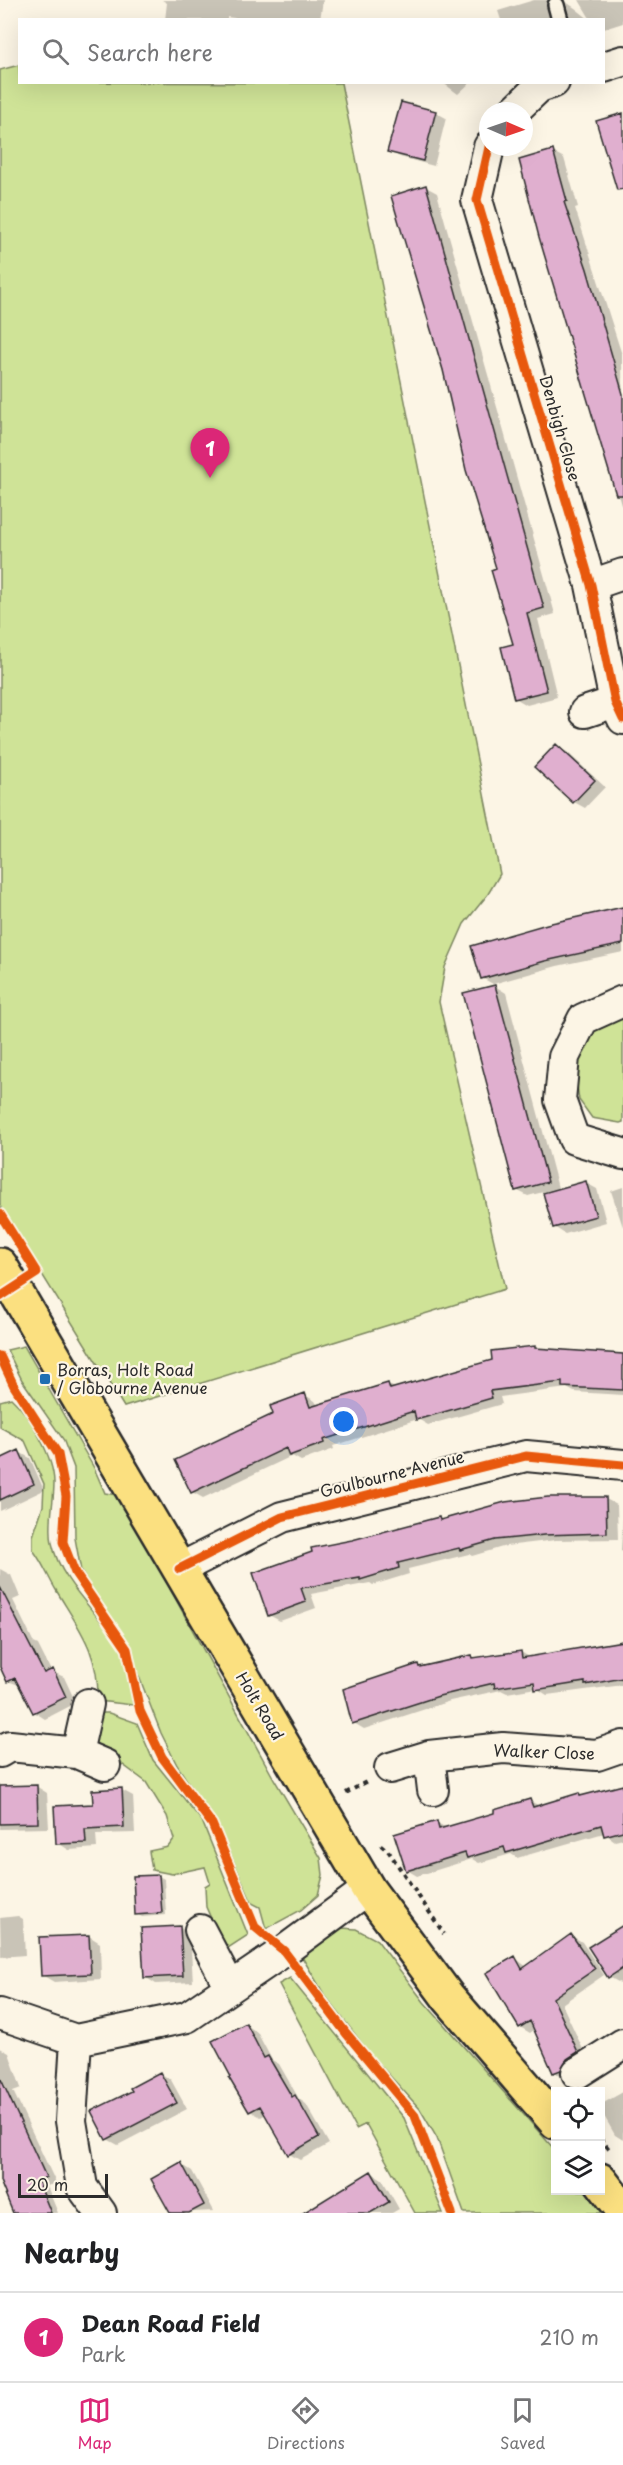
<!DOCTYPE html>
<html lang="en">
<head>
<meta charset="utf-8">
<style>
  :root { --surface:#fff; --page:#f6f6f6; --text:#202124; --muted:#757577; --line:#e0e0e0; --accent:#db2777 }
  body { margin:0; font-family:"Playpen Sans",sans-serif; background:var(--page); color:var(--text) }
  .controls { position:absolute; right:18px; bottom:18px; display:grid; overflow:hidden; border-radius:0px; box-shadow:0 6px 24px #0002 }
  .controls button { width:54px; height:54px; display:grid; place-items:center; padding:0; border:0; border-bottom:2px solid var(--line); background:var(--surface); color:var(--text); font:30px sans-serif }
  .compass { position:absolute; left:479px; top:102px; width:54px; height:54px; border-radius:50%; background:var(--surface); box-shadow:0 6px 24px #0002; rotate:92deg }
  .scale { position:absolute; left:18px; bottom:15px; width:90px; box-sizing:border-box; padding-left:6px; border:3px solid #2b2b2b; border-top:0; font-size:16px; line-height:21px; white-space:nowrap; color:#2b2b2b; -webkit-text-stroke:4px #fcf5e5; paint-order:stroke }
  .you { position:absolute; left:344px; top:1422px; width:21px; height:21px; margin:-15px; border:4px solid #fff; border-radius:50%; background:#1a73e8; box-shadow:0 0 0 9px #1a73e833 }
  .badge { display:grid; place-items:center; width:39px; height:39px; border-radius:50%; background:var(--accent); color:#fff; font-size:20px; font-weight:700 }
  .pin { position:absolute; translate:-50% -50px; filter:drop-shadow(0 2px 3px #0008) }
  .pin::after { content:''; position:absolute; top:32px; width:21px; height:18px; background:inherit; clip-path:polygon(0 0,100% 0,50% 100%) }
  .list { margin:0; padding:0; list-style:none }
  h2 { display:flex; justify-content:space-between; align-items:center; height:78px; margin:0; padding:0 24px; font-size:26px }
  h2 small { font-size:20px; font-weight:400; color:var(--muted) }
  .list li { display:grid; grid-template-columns:39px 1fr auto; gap:18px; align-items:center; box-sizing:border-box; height:90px; padding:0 24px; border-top:2px solid var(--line) }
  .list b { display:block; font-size:22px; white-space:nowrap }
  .list p { margin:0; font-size:20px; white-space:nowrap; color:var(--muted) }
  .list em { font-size:20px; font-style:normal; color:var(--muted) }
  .icon { flex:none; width:33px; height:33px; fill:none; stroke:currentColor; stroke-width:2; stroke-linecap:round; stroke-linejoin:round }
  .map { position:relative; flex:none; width:623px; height:2213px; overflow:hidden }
  .search { position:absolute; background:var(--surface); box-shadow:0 6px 24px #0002; left:18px; right:18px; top:18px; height:66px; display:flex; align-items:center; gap:15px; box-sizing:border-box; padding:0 21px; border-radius:0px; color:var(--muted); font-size:22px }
  .sheet { height:168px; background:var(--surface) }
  nav { display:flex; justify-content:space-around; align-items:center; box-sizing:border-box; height:84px; border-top:2px solid var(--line); background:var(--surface); font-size:16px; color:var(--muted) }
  nav a { display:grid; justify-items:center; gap:3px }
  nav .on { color:var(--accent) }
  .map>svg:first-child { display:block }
  .green { fill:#cfe397; stroke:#7d8761; stroke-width:1.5 }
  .shadow { fill:#0003 }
  .building { fill:#e0afcf; stroke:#2b2b2b; stroke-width:1.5 }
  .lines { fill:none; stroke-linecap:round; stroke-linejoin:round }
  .service-casing { stroke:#2b2b2b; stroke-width:20 }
  .minor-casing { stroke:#2b2b2b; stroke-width:34 }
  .primary-casing { stroke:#2b2b2b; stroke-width:38 }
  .path { stroke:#2b2b2b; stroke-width:4; stroke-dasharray:4.5 4.5; stroke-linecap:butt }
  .service { stroke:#fcf5e5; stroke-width:15 }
  .minor { stroke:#fcf5e5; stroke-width:30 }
  .primary { stroke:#fbe080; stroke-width:33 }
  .cycleway-casing { stroke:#fcf5e5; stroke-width:13 }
  .cycleway { stroke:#e8590c; stroke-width:9 }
  .poi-dot { fill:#1f6fb2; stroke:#fcf5e5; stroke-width:2 }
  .labels { text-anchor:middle; stroke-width:4.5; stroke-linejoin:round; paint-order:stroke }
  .street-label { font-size:16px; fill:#2b2b2b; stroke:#fcf5e5 }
  .poi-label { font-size:16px; fill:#2b2b2b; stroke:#fcf5e5; text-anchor:start }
</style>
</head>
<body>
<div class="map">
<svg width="623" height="2213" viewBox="0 0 623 2213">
  <rect width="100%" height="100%" fill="#fcf5e5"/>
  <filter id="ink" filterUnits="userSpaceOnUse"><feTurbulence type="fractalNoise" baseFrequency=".0167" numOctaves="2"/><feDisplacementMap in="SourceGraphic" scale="12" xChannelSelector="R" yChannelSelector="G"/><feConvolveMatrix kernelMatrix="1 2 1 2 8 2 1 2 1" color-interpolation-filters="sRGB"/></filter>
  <g filter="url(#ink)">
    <path class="green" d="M19 65 20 82 341 83 500 874 488 894 464 924 445 967 439 1002 505 1289 124 1407 0 1206V70Z
      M623 1009V1122L620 1123 592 1118 579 1100 575 1071 581 1044 593 1026Z
      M24 1346 94 1468 105 1493 117 1495 128 1512 274 1779 321 1858 323 1875 318 1895 301 1910 266 1929 260 1907 252 1903 221 1832 177 1765 161 1733 128 1648 81 1571 75 1538 74 1468 63 1439 22 1380 7 1350Z
      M11 1398C30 1415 54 1458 54 1483 54 1502 48 1524 52 1543 61 1585 101 1614 122 1651 130 1665 130 1688 133 1705L98 1701C99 1652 80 1630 56 1590 48 1577 43 1563 33 1550V1536L43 1506 44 1484 25 1441 0 1427V1401Z
      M94 1713H109L137 1723 153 1760 202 1821 248 1935 225 1950 206 1907 205 1886 210 1883 205 1867 172 1874 152 1870 149 1851 168 1847 174 1839 167 1816 146 1782 95 1744 91 1724Z
      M342 1928 356 1929 377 1940 424 2002 555 2150 556 2190 588 2191 606 2213H464L437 2138 420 2109 371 2055 324 1994 299 1952 325 1932Z
      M290 1978 404 2118 443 2213H415L366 2124 356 2129 279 1984Z"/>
    <path class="shadow" d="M162 0H323L320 20 290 16 289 20H247L227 17V20H165L167 3Z
      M534 0H552L560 20H501L498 11Z
      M579 0H623V23L604 29V20H591Z
      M566 2 575 8 590 20H570Z
      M442 82H471L458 94Z
      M435 112 446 118 434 166 400 157 389 151Z
      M553 152 564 158 578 207 575 208 622 355 623 507 621 505 560 297Z
      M426 187 437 193 555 614 538 619 557 697 527 705 515 698V645L498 570Z
      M556 746 567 752 605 787 585 808 574 802Z
      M623 908V952L557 966 493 984 482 978Z
      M495 986 506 993 558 1188 528 1196 516 1190Z
      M586 1183 597 1189 606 1222 565 1234 554 1227Z
      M623 1187V1227L611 1191Z
      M534 1347 539 1350 623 1355V1395L574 1392 567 1388 500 1397 502 1404 428 1425 418 1419 333 1446 334 1449 301 1461 292 1456 203 1498 192 1492 275 1415 305 1395 315 1401 318 1406 388 1384 396 1389Z
      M19 1452 30 1458 44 1490 0 1511V1461Z
      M606 1499 617 1505 618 1539 556 1540 506 1546 472 1556 469 1554 408 1569 409 1574 373 1585 370 1583 311 1594 316 1608 280 1621 269 1615 352 1542 439 1519 443 1521Z
      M623 1517V1552L621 1551Z
      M0 1569 11 1575 20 1597 13 1600 34 1643 38 1645 51 1671 64 1677 76 1703 45 1719 34 1712 21 1686 8 1681 0 1663Z
      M623 1643V1685L547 1695 536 1688 507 1693 501 1690 450 1701 364 1729 354 1723 418 1666 421 1668 472 1656 477 1659 521 1652 531 1658Z
      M36 1786 47 1793 49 1828 0 1829V1788Z
      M623 1787V1839L615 1841 604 1833 517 1858 511 1854 479 1863 472 1859 417 1876 407 1870 437 1823 447 1828 496 1814 530 1801 540 1806 579 1795 582 1797Z
      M122 1790 133 1796 135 1833 96 1834 97 1848 69 1850 58 1843 95 1805Z
      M159 1876 164 1879 166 1915 142 1917 137 1914Z
      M18 1916 23 1919 25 1955 1 1957 0 1918Z
      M179 1927 190 1934 193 1982 156 1984 145 1977Z
      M623 1927V1981L620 1983 609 1977Z
      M89 1936 100 1943 101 1979 54 1982 42 1975Z
      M572 1936 582 1942 604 1975 562 2004 587 2058 564 2078 554 2072 535 2029 530 2033 520 2027 515 1958 527 1967Z
      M246 2025 257 2032 272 2060 279 2064 299 2099 306 2104 329 2144 300 2160 289 2154 266 2114 261 2117 250 2111Z
      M0 2048 9 2053 21 2088 13 2091 56 2183 47 2186 58 2213H14L0 2180Z
      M160 2073 171 2080 187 2109 118 2145 107 2139Z
      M623 2092V2140L615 2135 600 2109V2105Z
      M181 2164 192 2171 214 2211 172 2213Z
      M371 2172 382 2179 399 2209 392 2213H305Z"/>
    <path class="building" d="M401 102 436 111 423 161 387 152Z
      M623 113V189L617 190 596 121Z
      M553 150 567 201 564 202 587 269 623 394V495H616L539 237 519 160Z
      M426 185 544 608 527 613 547 691 514 699 501 647 513 644 491 570 496 568 466 470 443 370 391 196Z
      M556 744 595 780 573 803 534 767Z
      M623 907V944L545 961 481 979 471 946 547 924Z
      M495 985 548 1182 515 1191 463 993Z
      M586 1181 596 1216 553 1228 543 1193Z
      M535 1346V1348L623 1354V1390L562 1387V1382L490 1391 492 1398 416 1420 414 1411 323 1440 324 1443 289 1456 286 1448 191 1493 175 1460 273 1414 270 1406 305 1393 310 1407 388 1383 390 1389 492 1360 491 1351Z
      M19 1450 34 1484 0 1500V1459Z
      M548 1497H606L607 1533 544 1535 495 1540 460 1550 459 1548 398 1563 399 1568 360 1580V1578L301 1588 306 1602 268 1616 253 1573 312 1552 311 1548 352 1540 439 1517 440 1520 505 1502Z
      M0 1587 44 1673 53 1669 66 1697 33 1713 15 1678 7 1682 0 1667Z
      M623 1641V1678L585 1685V1682L535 1690 534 1682 495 1688 494 1683 439 1696 352 1724 343 1689 418 1664 419 1667 472 1655 473 1658 521 1651 522 1658Z
      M37 1785 38 1823 0 1824V1786Z
      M623 1785V1831L604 1836 601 1825 506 1853 504 1847 467 1858 465 1853 406 1871 394 1834 437 1821 439 1829 494 1813V1810L530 1799 533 1807 579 1793 580 1796Z
      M122 1788 124 1827 85 1829 86 1843 56 1844 54 1806 93 1804 92 1790Z
      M159 1875 162 1913 135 1915 133 1876Z
      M623 1925V1968L608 1978 588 1947Z
      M180 1926 183 1976 144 1978 141 1928Z
      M571 1934 595 1969 553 1998 578 2052 567 2059 561 2070 553 2073 530 2021 519 2028 486 1973 515 1956 522 1969Z
      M89 1935 91 1974 41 1976 39 1937Z
      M246 2023 264 2058 268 2056 292 2097 295 2095 319 2137 288 2155 260 2106 249 2112 229 2078 231 2077 212 2041Z
      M160 2072 177 2103 106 2140 91 2111 132 2091 130 2088Z
      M0 2077 46 2177 38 2181 51 2213H13L0 2181Z
      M181 2162 204 2205 189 2213H170L151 2179Z
      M371 2171 389 2202 370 2213H303Z"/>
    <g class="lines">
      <g class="service-casing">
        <path id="service" d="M556 5 560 20"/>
      </g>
      <g class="minor-casing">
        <path id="minor" d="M604 67 623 61
          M514 111 539 87 554 82
          M489 147 477 200 591 585 615 702 623 719
          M591 585 623 574
          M585 712 615 702
          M623 1001 583 1019 564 1057 560 1100 574 1139 623 1154
          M179 1569 282 1517 526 1456 623 1465
          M0 1752 10 1746 77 1753 88 1704
          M77 1753 105 1765
          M429 1756 433 1790
          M390 1768 429 1756 503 1748 597 1755 623 1746
          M200 1930 230 1987
          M0 2014 76 2040 187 2017 284 1951 368 1889
          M76 2040 71 2121 82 2187 101 2213
          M577 2073 623 2044"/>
      </g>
      <g class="primary-casing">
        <path id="primary" d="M0 1265 368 1889 448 1997 556 2122
          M600 2180 623 2210"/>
      </g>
      <path class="path" d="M346 1793 366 1782
        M381 1845 389 1852 444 1934
        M600 2138 609 2149"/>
      <use href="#service" class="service"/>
      <use href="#minor" class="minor"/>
      <use href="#primary" class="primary"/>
      <g class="cycleway-casing">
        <path id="cycleway" d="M489 147 477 200 591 585 615 702 623 719
          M0 1214 37 1273 0 1297
          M0 1356 14 1386 58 1454 66 1496 63 1542 75 1573 127 1649 140 1711 162 1757 212 1824 255 1927 284 1951 346 2033 415 2116 452 2213
          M179 1569 282 1517 526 1456 623 1465"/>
      </g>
      <use href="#cycleway" class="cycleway"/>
    </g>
  </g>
  <rect class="poi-dot" x="39" y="1373" width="12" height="12" rx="3"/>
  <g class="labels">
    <g class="street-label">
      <text transform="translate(560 428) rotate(74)" y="6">Denbigh Close</text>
      <text transform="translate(392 1474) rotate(-14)" y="6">Goulbourne Avenue</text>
      <text transform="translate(260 1706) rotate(59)" y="6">Holt Road</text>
      <text transform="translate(544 1752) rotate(2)" y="6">Walker Close</text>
    </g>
    <g class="poi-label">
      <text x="57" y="1376">Borras, Holt Road<tspan x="57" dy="18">/ Globourne Avenue</tspan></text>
    </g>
  </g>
</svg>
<div class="controls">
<button><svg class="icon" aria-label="locate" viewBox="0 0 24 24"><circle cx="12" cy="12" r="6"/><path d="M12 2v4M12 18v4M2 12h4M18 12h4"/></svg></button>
<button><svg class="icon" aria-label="layers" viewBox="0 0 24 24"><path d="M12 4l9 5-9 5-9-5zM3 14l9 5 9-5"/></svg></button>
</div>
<svg class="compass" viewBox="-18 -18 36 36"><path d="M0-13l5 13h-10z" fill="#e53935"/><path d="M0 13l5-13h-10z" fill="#757577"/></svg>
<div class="scale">20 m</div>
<div class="you"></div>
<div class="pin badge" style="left:210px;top:478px">1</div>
<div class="search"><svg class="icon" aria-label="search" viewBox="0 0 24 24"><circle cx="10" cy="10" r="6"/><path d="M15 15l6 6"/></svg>Search here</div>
</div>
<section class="sheet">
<h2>Nearby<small></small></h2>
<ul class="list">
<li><span class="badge">1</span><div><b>Dean Road Field</b><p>Park</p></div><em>210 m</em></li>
</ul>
</section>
<nav>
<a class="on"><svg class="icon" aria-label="map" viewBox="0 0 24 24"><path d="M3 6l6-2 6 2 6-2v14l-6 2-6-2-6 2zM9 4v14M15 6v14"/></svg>Map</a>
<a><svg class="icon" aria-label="directions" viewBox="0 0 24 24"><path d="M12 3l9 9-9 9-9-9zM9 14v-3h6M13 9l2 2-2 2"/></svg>Directions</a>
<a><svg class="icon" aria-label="saved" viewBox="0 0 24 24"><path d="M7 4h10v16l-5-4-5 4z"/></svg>Saved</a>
</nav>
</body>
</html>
